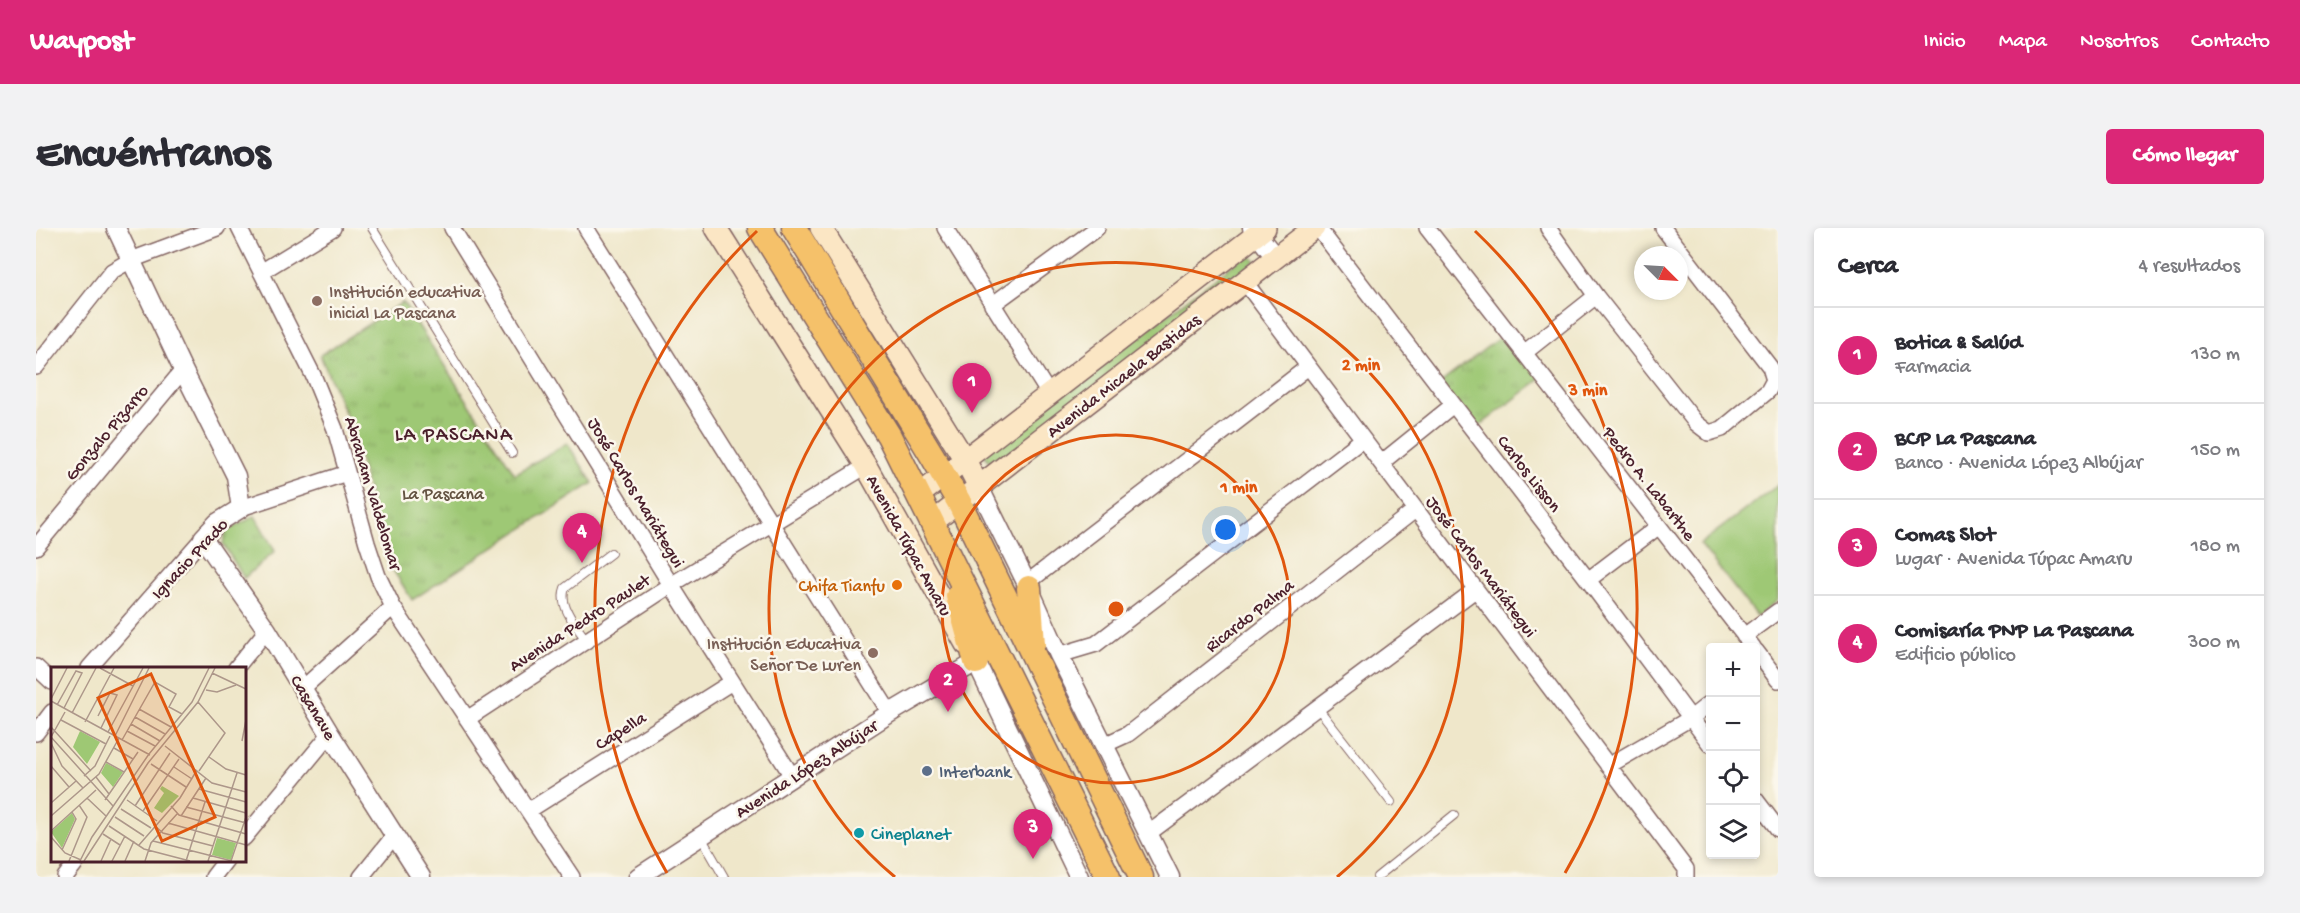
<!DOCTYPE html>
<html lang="es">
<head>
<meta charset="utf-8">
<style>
  :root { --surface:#fff; --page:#f2f2f3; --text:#2b2b33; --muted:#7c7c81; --line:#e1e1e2; --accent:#db2777 }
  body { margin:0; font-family:"Gochi Hand",sans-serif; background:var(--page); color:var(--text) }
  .controls { position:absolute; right:18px; bottom:18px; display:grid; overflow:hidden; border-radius:6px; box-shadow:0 3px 9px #0003 }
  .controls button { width:54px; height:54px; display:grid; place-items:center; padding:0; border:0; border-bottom:2px solid var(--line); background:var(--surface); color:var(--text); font:30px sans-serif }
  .compass { position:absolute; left:1598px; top:18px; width:54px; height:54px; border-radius:50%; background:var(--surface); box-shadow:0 3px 9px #0003; rotate:114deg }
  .you { position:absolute; left:1190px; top:302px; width:21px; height:21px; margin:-15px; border:4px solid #fff; border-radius:50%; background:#1a73e8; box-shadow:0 0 0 9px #1a73e833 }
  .badge { display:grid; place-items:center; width:39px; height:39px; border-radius:50%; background:var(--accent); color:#fff; font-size:20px; font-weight:700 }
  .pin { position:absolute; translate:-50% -50px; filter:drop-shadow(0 2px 3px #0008) }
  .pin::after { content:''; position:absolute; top:32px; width:21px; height:18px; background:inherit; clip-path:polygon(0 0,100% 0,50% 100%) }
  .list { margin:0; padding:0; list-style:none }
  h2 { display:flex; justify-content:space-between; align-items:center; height:78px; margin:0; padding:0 24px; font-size:26px }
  h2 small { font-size:20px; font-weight:400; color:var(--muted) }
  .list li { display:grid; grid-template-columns:39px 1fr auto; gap:18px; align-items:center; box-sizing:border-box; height:96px; padding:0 24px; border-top:2px solid var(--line) }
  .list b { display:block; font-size:22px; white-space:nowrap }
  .list p { margin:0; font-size:20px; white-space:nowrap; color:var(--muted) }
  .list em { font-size:20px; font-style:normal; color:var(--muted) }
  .icon { flex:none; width:33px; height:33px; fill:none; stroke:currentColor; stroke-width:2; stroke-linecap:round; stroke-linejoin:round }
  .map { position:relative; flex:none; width:1742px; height:649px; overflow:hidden; border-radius:6px }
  header { display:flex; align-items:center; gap:36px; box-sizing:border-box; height:84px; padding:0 30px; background:var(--accent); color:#fff }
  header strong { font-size:28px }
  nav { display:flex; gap:33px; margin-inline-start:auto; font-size:21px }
  .intro { display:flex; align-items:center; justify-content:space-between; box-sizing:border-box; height:144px; padding:0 36px }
  h1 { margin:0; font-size:42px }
  .button { padding:15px 27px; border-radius:6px; background:var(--accent); color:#fff; font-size:21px; font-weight:700 }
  main { display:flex; gap:36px; padding:0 36px }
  aside { flex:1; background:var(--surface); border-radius:6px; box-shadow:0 3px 9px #0003 }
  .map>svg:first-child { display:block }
  .grass { fill:#9ec874; stroke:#747450; stroke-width:1.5 }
  .park { fill:url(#park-tufts); stroke:#747450; stroke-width:1.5 }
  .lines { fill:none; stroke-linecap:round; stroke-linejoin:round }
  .service-casing { stroke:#846563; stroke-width:10 }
  .minor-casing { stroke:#846563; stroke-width:18 }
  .tertiary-casing { stroke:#846563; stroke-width:21 }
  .secondary-casing { stroke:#846563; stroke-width:24 }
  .trunk-casing { stroke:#846563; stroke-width:27 }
  .service { stroke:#fff; stroke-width:8 }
  .minor { stroke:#fff; stroke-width:15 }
  .tertiary { stroke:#fff; stroke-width:18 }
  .secondary { stroke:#fbe6c4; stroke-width:21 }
  .trunk { stroke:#f5c16b; stroke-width:24 }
  .ring { fill:none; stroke:#e0560e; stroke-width:3 }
  .education-dot { fill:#8d6e63; stroke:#fbf7ec; stroke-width:2 }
  .food-dot { fill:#e8710a; stroke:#fbf7ec; stroke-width:2 }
  .service-dot { fill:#5c6f8a; stroke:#fbf7ec; stroke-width:2 }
  .culture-dot { fill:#0f9aa8; stroke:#fbf7ec; stroke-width:2 }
  .labels { text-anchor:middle; stroke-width:5; stroke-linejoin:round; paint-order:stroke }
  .education-label { font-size:18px; fill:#785e54; stroke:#fbf7ec; text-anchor:start }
  .street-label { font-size:18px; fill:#4a1f2b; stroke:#fbf7ec }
  .park-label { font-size:18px; fill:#635241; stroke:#fbf7ec }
  .food-label { font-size:18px; fill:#c56008; stroke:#fbf7ec; text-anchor:end }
  .service-label { font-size:18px; fill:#4e5e75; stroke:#fbf7ec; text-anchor:start }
  .culture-label { font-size:18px; fill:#0d838f; stroke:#fbf7ec; text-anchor:start }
  .neighbourhood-label { font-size:20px; letter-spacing:1.5px; fill:#4a1f2b; stroke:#fbf7ec }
  .inset-road { fill:none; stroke:#ad978a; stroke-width:1.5 }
  .view { fill:#e0560e; fill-opacity:0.15; stroke:#e0560e; stroke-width:3 }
  .inset-edge { fill:none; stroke:#4a1f2b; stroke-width:3 }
  .centre { fill:#e0560e; stroke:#fbf7ec; stroke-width:3 }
  .ring-label { font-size:18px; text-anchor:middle; font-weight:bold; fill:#e0560e; stroke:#fbf7ec; stroke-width:5; stroke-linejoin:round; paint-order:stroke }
</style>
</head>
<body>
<header>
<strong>Waypost</strong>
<nav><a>Inicio</a><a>Mapa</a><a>Nosotros</a><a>Contacto</a></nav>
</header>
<div class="intro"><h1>Encuéntranos</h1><a class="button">Cómo llegar</a></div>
<main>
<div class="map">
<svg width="1742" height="649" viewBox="0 0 1742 649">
  <defs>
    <pattern id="park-tufts" width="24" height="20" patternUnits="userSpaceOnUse" patternTransform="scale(1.5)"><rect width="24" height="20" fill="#9ec874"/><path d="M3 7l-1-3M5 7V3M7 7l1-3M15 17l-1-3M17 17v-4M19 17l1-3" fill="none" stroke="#8aab65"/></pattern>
  </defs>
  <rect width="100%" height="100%" fill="#fbf7ec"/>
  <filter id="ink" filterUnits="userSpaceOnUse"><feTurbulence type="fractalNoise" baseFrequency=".0167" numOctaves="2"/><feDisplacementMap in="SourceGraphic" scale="12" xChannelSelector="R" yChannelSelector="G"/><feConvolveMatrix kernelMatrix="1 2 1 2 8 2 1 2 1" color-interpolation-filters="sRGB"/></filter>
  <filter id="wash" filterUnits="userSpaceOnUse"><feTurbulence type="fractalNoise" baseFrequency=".008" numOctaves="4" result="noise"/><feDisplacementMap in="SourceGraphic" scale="24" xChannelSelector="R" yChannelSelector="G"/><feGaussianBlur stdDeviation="1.35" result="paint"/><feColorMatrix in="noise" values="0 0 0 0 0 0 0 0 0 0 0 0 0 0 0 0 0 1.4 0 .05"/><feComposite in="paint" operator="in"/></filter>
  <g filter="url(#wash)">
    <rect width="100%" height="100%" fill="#efe7ca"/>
    <path class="grass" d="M1216 29 1220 33 957 238 947 225 1206 30Z
      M1742 257V372L1721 389 1664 316Z"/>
    <path class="park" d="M367 74 479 246 531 215 557 255 376 372 352 334 313 194 284 127Z
      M1472 103 1507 149 1437 203 1402 157Z
      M219 288 239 323 208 350 187 316 190 303Z"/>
  </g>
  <g filter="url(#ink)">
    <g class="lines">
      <g class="service-casing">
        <path id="service" d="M336 0 476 225
          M551 413C541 399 522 378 529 360L575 325
          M1281 479 1355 574
          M665 609 688 649
          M1341 649 1418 587"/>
      </g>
      <g class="minor-casing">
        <path id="minor" d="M203 0 277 147 299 201 331 315 342 348 357 379 536 649
          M416 0 635 357 756 548
          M550 0 854 485
          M909 0 1013 166
          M1282 0 1552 352 1674 516
          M1391 0 1717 419
          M1512 0 1560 68 1660 195 1673 205 1686 201 1732 163 1738 152 1734 139 1627 0
          M225 44 297 0
          M1209 54 1650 641V649
          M956 77 1061 0
          M1488 125 1560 68
          M0 139 76 43 95 32 181 0
          M1345 235 1417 177
          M205 280 311 245
          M0 319 147 142
          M1552 352 1623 298
          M991 355 1272 139
          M1708 408 1742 383
          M1720 423 1742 452
          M1023 427 1060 416 1327 211
          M0 439 16 454
          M53 440 167 310
          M200 440 231 402
          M267 460 357 379
          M431 491 635 357 830 238
          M0 505 16 484
          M1068 517 1092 506 1379 282
          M1572 538 1655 490 1674 475
          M1720 572 1742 601
          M492 583 696 454
          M1113 605 1439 362
          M208 610 294 506
          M29 649 42 632
          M177 649 190 632
          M325 649 358 608"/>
      </g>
      <g class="tertiary-casing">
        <path id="tertiary" d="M80 0 147 142 200 248 205 280 181 295 167 310 231 402 294 506 385 649
          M1216 0 1240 30
          M943 259 993 360 1023 427 1134 649
          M602 649 854 485 940 434 1043 649"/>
      </g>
      <g class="secondary-casing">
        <path id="secondary" d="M680 0 830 238 930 416
          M785 0 929 232 943 259
          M883 267 1229 0
          M897 294 1278 0"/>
      </g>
      <g class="trunk-casing">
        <path id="trunk" d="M724 0 853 208 1072 649
          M758 0 897 229 923 274 1105 649
          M993 360 997 416
          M922 368 940 434"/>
      </g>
      <use href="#service" class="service"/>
      <use href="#minor" class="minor"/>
      <use href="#tertiary" class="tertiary"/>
      <use href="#secondary" class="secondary"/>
      <use href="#trunk" class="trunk"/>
    </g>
  </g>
  <g class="ring">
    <circle cx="1080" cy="381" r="174"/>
    <path d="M859 649A347 347 0 1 1 1301 649"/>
    <path d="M631 645A521 521 0 0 1 721 3M1439 3A521 521 0 0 1 1529 645"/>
  </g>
  <g class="education-dot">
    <circle cx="281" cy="73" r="6"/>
    <circle cx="837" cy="425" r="6"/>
  </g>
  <circle class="food-dot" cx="861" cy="357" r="6"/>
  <circle class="service-dot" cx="891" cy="543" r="6"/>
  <circle class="culture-dot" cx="823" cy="605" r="6"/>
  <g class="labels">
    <g class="education-label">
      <text x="293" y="69">Institución educativa<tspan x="293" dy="21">inicial La Pascana</tspan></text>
      <text x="825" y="421" text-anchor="end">Institución Educativa<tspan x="825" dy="21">Señor De Luren</tspan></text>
    </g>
    <g class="street-label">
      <text transform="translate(1087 147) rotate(-38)" y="6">Avenida Micaela Bastidas</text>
      <text transform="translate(70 204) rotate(-50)" y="6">Gonzalo Pizarro</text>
      <text transform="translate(1494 245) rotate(52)" y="6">Carlos Lisson</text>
      <text transform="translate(1614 255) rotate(52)" y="6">Pedro A. Labarthe</text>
      <text transform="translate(601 264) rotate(59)" y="6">José Carlos Mariátegui</text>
      <text transform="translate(338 265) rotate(73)" y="6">Abraham Valdelomar</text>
      <text transform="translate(874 317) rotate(61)" y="6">Avenida Túpac Amaru</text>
      <text transform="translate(153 330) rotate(-47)" y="6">Ignacio Prado</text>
      <text transform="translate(1446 338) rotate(53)" y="6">José Carlos Mariátegui</text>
      <text transform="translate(1213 387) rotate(-38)" y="6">Ricardo Palma</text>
      <text transform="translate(543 394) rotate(-33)" y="6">Avenida Pedro Paulet</text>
      <text transform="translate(278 479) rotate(59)" y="6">Casanave</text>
      <text transform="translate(584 502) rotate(-32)" y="6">Capella</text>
      <text transform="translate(770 540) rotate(-33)" y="6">Avenida López Albújar</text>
    </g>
    <g class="park-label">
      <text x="407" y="271">La Pascana</text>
    </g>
    <g class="food-label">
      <text x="849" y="363">Chifa Tianfu</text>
    </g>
    <g class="service-label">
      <text x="903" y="549">Interbank</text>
    </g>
    <g class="culture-label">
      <text x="835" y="611">Cineplanet</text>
    </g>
    <g class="neighbourhood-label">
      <text x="418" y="212">LA PASCANA</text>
    </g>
  </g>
  <g transform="translate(15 439)">
    <rect width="195" height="195" fill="#efe7ca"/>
    <path d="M29 64 49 75 36 97 22 80ZM55 96 72 105 62 120 50 106ZM111 119 128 129 111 146 103 141 113 126 109 122ZM21 146 24 152 11 181 0 165ZM166 171 185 176 180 193 161 188Z" fill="#9ec874"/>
    <path class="inset-road" d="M49 1 82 19M161 6 195 22M155 23 166 25 185 18M0 32 16 1M0 34 99 88M147 35 174 66 148 104M6 38 25 4 31 6 13 41M88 42 120 60M21 46 45 1M47 49 59 26 66 28 50 61M84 50 114 67M10 53 55 77M34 55 63 1M80 57 109 74M0 60 40 104M76 64 104 79M57 65 92 1M64 69 98 1M0 70 62 139M0 70 14 45M71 73 104 15 125 27 118 40 131 47M191 74 195 53M0 76 11 99 32 121M114 79 161 116 195 125M63 81 82 92M98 87 141 35 158 1M158 90 175 102 195 108M55 95 73 105M100 97 135 120M0 99 18 120M123 100 141 112M33 109 44 99 59 69M45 110 58 127M148 122 195 135M36 131 55 149M142 131 195 146M54 133 87 85M76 133 106 154M0 136 25 114M84 139 119 86M120 139 128 148 195 167M135 140 195 156M70 142 100 161M92 144 128 92M0 149 48 107 68 71M130 149 155 111M64 150 93 169M117 156 195 178M103 158 112 166 162 179M58 159 93 182 139 194M0 164 45 123M52 167 69 178M0 170 14 186 30 193M102 174 181 194M88 178 129 131 146 103M11 183 25 152 21 145M18 194 36 150 28 138M29 194 41 170 98 87M33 194 97 96 147 35 164 1M50 194 60 172M61 194 74 169M74 194 83 174M94 194 100 176 126 147M135 194 154 135M157 194 186 106M180 194 195 150"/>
    <path class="view" d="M100 7 164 150 111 174 47 31Z"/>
    <rect width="195" height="195" class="inset-edge"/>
  </g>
  <circle cx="1080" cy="381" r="9" class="centre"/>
  <g class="ring-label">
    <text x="1325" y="142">2 min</text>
    <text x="1552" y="167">3 min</text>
    <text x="1203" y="264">1 min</text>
  </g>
</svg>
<div class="controls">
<button>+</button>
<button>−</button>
<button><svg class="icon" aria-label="locate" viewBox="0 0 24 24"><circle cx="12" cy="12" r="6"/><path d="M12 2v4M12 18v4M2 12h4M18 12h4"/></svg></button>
<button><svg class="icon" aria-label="layers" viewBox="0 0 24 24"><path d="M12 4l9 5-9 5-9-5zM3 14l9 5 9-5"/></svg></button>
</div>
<svg class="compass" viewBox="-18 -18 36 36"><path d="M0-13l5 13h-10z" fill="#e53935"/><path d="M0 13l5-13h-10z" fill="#7c7c81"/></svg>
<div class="you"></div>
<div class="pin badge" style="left:936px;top:185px">1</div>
<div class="pin badge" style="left:912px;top:484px">2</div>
<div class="pin badge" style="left:997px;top:631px">3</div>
<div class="pin badge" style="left:546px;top:335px">4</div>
</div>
<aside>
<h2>Cerca<small>4 resultados</small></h2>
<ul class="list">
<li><span class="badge">1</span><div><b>Botica &amp; Salúd</b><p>Farmacia</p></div><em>130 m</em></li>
<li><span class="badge">2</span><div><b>BCP La Pascana</b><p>Banco · Avenida López Albújar</p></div><em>150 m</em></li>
<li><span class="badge">3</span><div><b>Comas Slot</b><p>Lugar · Avenida Túpac Amaru</p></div><em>180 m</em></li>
<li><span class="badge">4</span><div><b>Comisaría PNP La Pascana</b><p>Edificio público</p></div><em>300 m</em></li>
</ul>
</aside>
</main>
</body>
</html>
